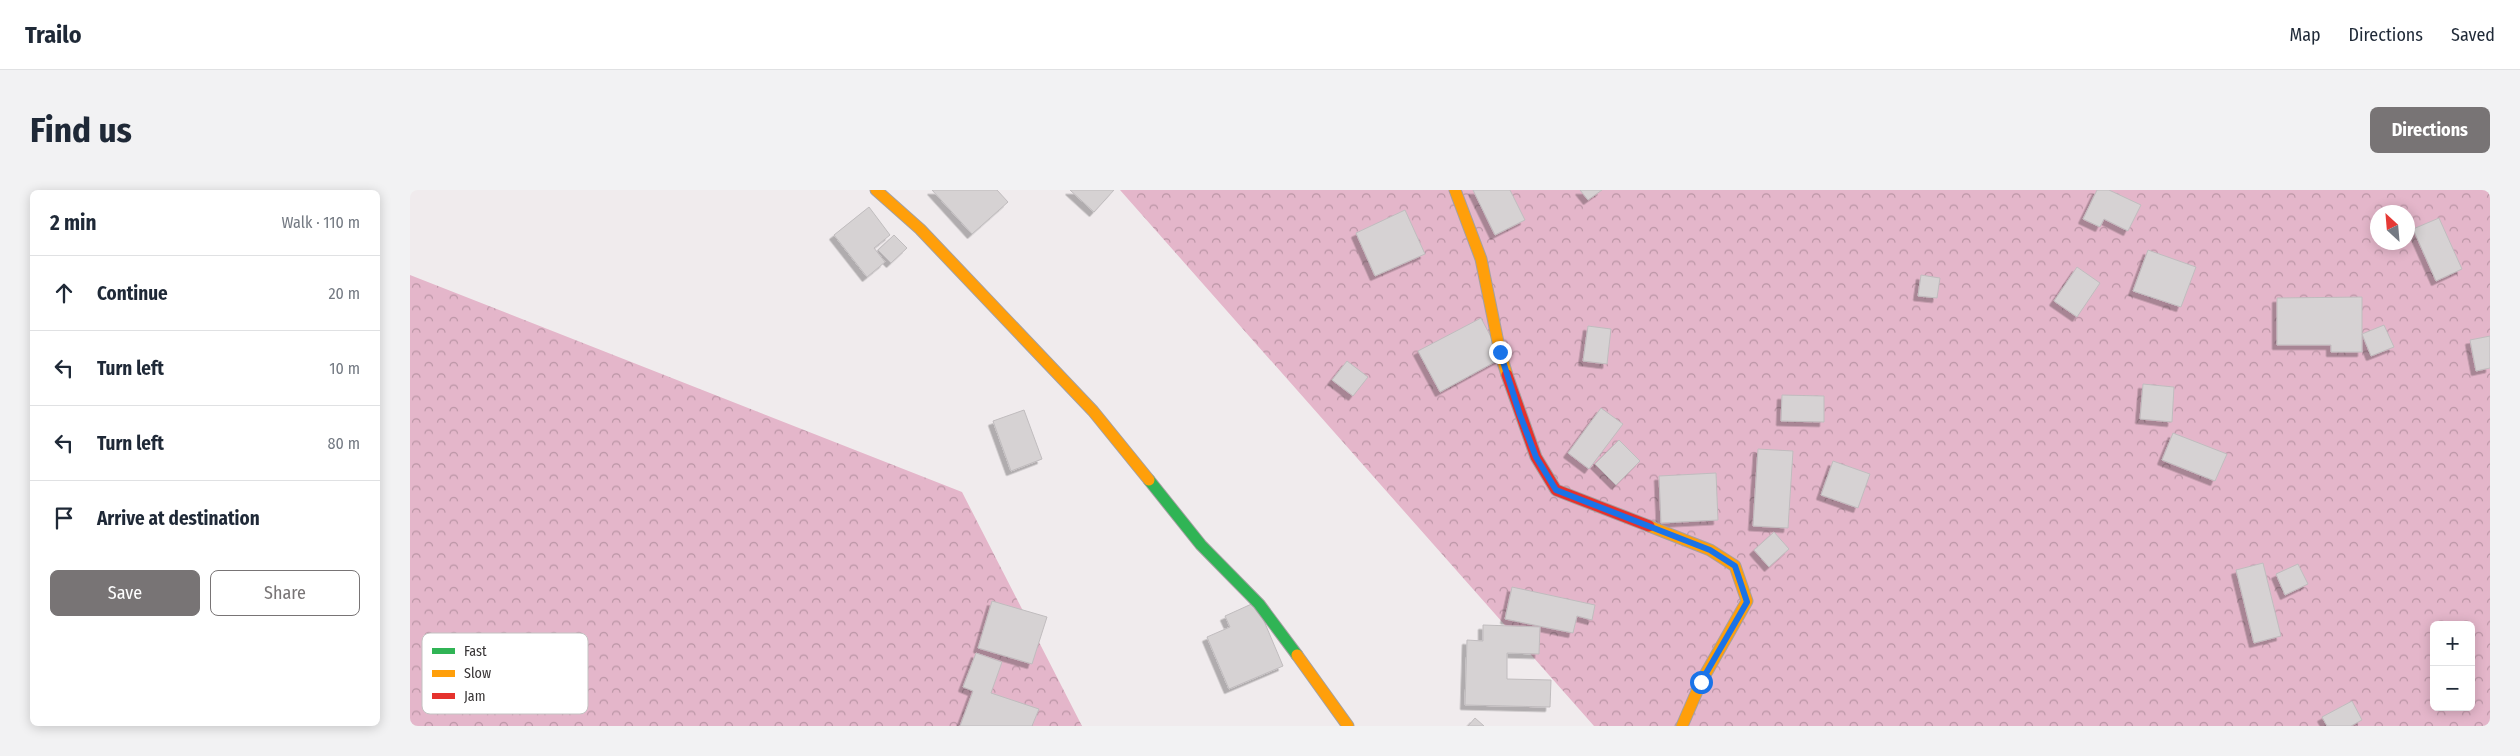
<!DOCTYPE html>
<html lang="en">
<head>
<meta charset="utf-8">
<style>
  :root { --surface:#fff; --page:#f2f2f3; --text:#1f2937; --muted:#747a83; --line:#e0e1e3; --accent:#787475 }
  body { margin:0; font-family:"Fira Sans Condensed",sans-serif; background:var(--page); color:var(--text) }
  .controls { position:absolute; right:15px; bottom:15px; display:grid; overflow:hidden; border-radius:8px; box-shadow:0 2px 12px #0003 }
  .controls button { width:45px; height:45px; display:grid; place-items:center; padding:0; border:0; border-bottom:1px solid var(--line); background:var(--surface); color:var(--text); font:25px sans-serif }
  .compass { position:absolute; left:1960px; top:15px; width:45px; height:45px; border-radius:50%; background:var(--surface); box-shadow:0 2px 12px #0003; rotate:334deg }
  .stop { position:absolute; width:15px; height:15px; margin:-11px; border:4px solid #1a73e8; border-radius:50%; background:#fff }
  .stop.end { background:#1a73e8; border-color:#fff; box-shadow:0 1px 5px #0008 }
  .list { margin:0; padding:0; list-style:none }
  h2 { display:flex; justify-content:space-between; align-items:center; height:65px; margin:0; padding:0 20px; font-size:21px }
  h2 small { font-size:16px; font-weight:400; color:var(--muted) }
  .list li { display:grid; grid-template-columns:32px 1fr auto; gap:15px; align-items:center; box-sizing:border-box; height:75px; padding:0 20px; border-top:1px solid var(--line) }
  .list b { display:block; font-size:19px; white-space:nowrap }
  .list em { font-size:16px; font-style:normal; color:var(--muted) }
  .actions { display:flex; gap:10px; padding:15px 20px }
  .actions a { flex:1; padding:11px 0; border:1px solid var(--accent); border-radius:8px; text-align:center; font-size:18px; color:var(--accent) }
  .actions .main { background:var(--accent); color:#fff }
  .icon { flex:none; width:28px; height:28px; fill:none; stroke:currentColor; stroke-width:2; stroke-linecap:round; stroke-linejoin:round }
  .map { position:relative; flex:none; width:2080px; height:536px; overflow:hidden; border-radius:8px }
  header { display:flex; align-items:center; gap:30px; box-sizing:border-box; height:70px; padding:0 25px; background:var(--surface); border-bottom:1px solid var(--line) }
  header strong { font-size:24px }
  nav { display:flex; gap:28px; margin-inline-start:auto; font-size:18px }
  .intro { display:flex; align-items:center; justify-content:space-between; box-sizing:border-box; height:120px; padding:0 30px }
  h1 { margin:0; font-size:35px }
  .button { padding:12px 22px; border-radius:8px; background:var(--accent); color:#fff; font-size:18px; font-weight:700 }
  main { display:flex; gap:30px; padding:0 30px }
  aside { flex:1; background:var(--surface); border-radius:8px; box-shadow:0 2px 12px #0003 }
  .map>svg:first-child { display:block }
  .forest { fill:url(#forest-crowns); fill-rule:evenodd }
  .building { fill:#d6d2d3; stroke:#c0bcbe; filter:url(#shadow) }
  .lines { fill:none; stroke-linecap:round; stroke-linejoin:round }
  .fast-casing { stroke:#a4a0a2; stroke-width:13 }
  .slow-casing { stroke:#a4a0a2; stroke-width:13 }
  .jam-casing { stroke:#a4a0a2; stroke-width:13 }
  .fast { stroke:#30b455; stroke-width:11 }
  .slow { stroke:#ff9f0a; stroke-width:11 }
  .jam { stroke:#e5322d; stroke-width:11 }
  .route { stroke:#1a73e8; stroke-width:6 }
  .key { fill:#fff; stroke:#c3c2c2; stroke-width:1 }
  .key-label { font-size:14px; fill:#373435 }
</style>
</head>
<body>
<header>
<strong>Trailo</strong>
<nav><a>Map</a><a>Directions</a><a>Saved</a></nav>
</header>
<div class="intro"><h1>Find us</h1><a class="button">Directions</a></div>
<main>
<aside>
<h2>2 min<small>Walk · 110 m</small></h2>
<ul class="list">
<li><svg class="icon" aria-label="ahead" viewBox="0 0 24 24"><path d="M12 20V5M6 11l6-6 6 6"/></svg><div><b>Continue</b></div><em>20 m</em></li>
<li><svg class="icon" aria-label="left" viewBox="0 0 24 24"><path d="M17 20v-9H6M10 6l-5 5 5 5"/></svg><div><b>Turn left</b></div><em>10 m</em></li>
<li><svg class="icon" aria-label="left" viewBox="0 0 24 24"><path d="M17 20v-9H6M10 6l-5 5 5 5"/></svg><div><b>Turn left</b></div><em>80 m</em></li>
<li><svg class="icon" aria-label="arrive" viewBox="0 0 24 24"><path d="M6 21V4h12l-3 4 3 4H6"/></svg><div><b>Arrive at destination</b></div></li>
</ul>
<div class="actions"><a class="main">Save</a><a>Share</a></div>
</aside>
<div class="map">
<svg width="2080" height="536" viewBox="0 0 2080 536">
  <defs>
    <pattern id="forest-crowns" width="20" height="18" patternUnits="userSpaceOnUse" patternTransform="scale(1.25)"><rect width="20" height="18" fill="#e4b6ca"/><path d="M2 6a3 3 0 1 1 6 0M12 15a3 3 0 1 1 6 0" fill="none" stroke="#ba95a5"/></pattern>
    <filter id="shadow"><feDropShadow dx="-4.5" dy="4.5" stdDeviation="0" flood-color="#0004"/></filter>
  </defs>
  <rect width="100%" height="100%" fill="#f0ebed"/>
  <path class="forest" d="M710 0H2080V536H1184ZM1968 22H1998V52H1968ZM2024 435H2061V517H2024Z
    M0 85 552 302 672 536H0Z"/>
  <path class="building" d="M522 0H587L598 12 562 44Z
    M660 0H704L684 22Z
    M1063 0H1100L1115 30 1085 45Z
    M1170 0H1192L1178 10Z
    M1687 0H1699L1731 15 1718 41 1694 29 1690 37 1673 29Z
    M459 17 480 45 464 58 475 72 457 87 424 45Z
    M995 20 1015 64 965 86 946 43Z
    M2029 28 2052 79 2026 91 2003 39Z
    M484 45 497 58 481 73 468 60Z
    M1738 60 1786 77 1771 117 1723 101Z
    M1667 77 1690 93 1667 127 1644 111Z
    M1511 85 1530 88 1527 108 1508 106Z
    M1952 107V162H1921V155H1867V108Z
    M1071 128 1092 168 1030 202 1008 161Z
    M1974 135 1984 157 1961 166 1952 144Z
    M1178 136 1201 139 1197 174 1173 171Z
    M2080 146V178L2066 181 2060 150Z
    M937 171 958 187 943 206 922 190Z
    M1733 194 1764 197 1762 232 1730 229Z
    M1372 205 1414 206V232L1371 231Z
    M1191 218 1213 234 1179 279 1158 263Z
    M614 220 632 269 601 281 583 231Z
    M1763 243 1817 264 1805 291 1752 270Z
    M1209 250 1230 271 1206 295 1185 274Z
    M1348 259 1383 261 1378 338 1343 336Z
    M1423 271 1460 284 1448 318 1411 305Z
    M1306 283 1308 330 1251 333 1249 286Z
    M1364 342 1379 359 1359 377 1344 360Z
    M1853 373 1871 446 1844 453 1826 380Z
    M1888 374 1898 394 1875 405 1866 384Z
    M1102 397 1185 415 1182 430 1167 426 1163 443 1095 429Z
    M582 411 637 427 622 474 568 458Z
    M846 412 873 476 819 499 797 447 820 437 815 426Z
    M1073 435 1130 437 1129 464 1097 463V489L1141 490 1140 517 1055 515 1057 450 1073 451Z
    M566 463 592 472 581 503 629 519 622 536H550L563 501 553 497Z
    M1942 511 1952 530 1941 536H1917L1912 527Z
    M1065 528 1074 536H1058Z"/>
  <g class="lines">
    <g class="fast-casing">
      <path id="fast" d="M739 290 791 355 849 414 887 465"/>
    </g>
    <g class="slow-casing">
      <path id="slow" d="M466 0 510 39 683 221 739 290
        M1045 0 1071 69 1090 162 1097 185
        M1239 336 1300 360 1325 376 1337 411 1291 492 1272 536
        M887 465 938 536"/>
    </g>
    <g class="jam-casing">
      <path id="jam" d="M1097 185 1126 267 1146 300 1239 336"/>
    </g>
    <use href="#fast" class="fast"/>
    <use href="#slow" class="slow"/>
    <use href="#jam" class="jam"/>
  </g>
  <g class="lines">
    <path class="route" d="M1090 162 1110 225 1126 267 1146 300 1300 360 1325 376 1337 412 1291 492"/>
  </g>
  <rect x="12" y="443" width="166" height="81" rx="8" class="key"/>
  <rect x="22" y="458" width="23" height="6" fill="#30b455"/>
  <rect x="22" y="480" width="23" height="7" fill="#ff9f0a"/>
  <rect x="22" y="503" width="23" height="6" fill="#e5322d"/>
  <g class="key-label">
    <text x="54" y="466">Fast</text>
    <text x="54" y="488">Slow</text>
    <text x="54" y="511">Jam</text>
  </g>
</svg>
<div class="controls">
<button>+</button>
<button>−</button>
</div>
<svg class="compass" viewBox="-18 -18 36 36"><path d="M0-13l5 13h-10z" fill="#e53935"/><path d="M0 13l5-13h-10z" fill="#747a83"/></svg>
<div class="stop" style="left:1291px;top:492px"></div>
<div class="stop end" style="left:1090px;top:162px"></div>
</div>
</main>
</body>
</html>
